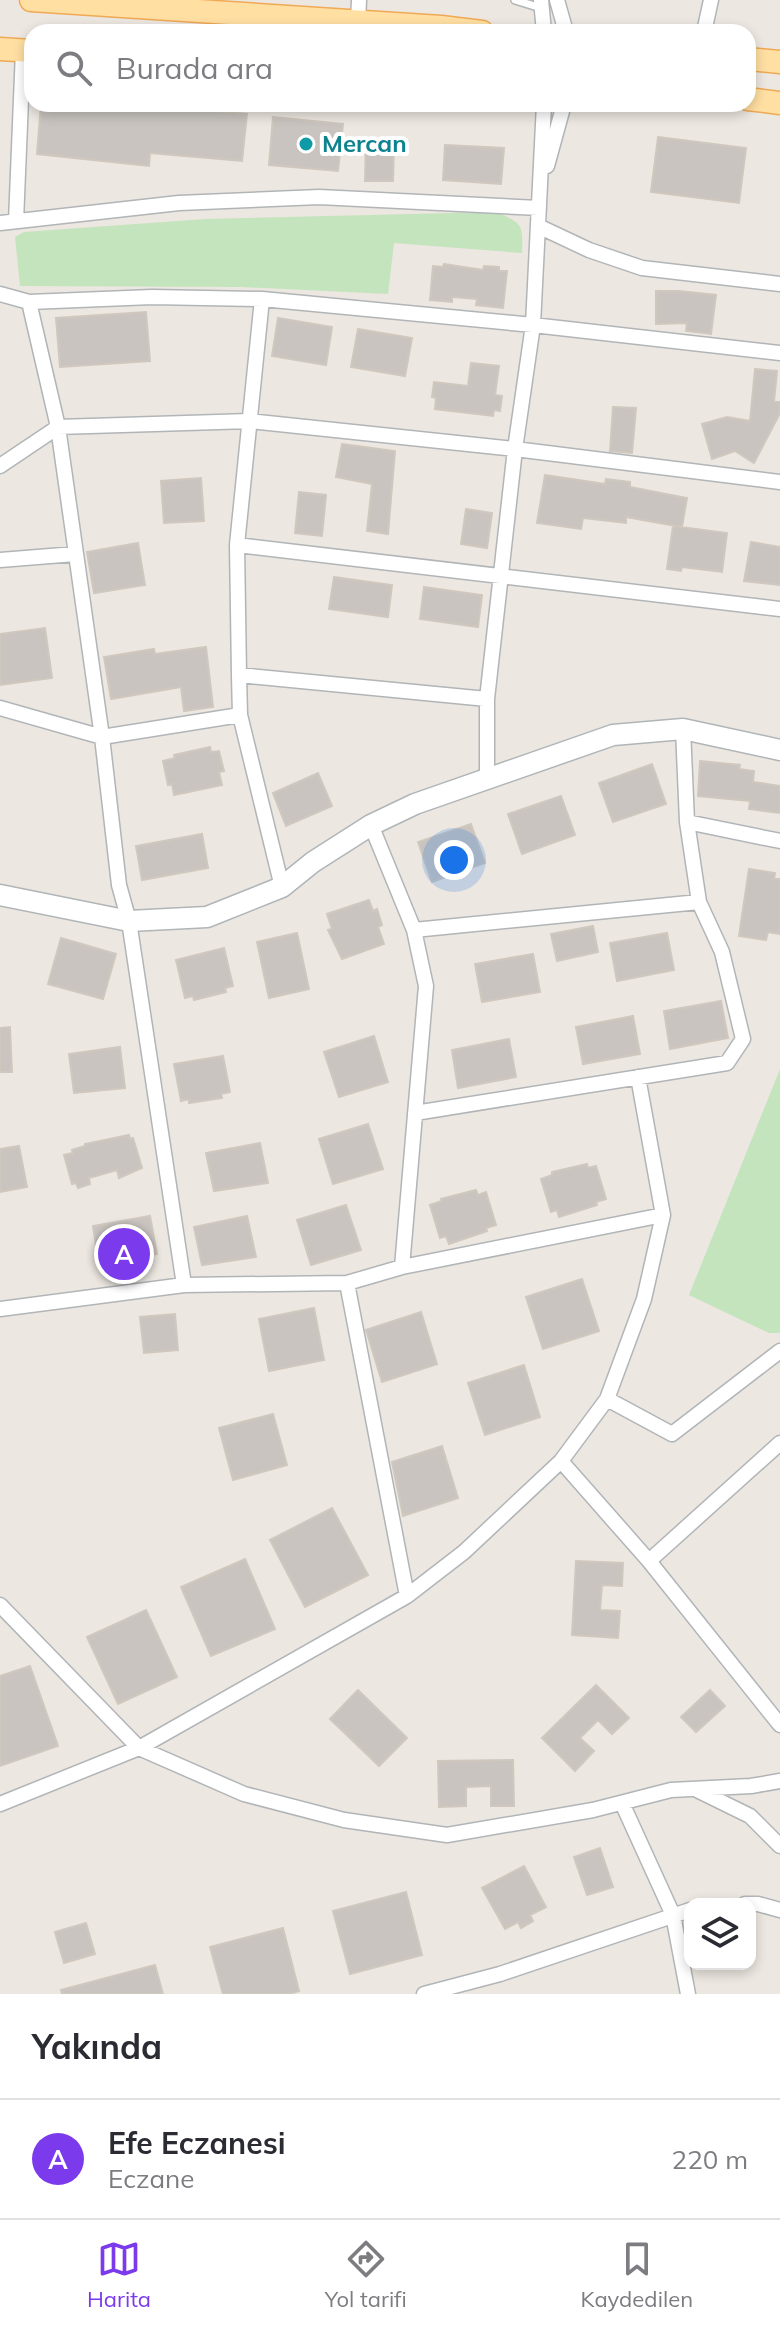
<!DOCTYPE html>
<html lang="tr">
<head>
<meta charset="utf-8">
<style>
  :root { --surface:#fff; --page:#f2f2f3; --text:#2b2b33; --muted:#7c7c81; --line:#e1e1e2; --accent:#7c3aed }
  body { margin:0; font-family:Mulish,sans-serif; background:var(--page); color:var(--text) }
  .controls { position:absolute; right:24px; bottom:24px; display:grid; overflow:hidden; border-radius:16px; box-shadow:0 4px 12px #0003 }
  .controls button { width:72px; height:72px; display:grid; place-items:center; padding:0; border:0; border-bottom:2px solid var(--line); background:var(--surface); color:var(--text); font:40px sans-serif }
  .you { position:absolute; left:454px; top:860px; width:28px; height:28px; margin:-20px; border:6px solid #fff; border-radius:50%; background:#1a73e8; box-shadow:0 0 0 12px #1a73e833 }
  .badge { display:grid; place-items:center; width:52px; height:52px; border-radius:50%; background:var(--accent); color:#fff; font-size:26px; font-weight:700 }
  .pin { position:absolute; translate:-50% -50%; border:4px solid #fff; box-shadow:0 2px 8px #0006 }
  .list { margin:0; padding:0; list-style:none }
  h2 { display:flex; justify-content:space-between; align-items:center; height:104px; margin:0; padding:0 32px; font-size:34px }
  h2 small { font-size:26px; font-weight:400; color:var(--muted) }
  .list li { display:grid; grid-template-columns:52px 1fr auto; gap:24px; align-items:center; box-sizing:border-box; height:120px; padding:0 32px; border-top:2px solid var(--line) }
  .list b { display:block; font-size:30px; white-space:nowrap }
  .list p { margin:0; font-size:26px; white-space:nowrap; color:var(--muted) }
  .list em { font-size:26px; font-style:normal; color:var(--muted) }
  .icon { flex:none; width:44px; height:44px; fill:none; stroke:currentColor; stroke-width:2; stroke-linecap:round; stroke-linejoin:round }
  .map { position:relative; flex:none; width:780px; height:1994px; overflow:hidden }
  .search { position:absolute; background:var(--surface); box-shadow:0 4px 12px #0003; left:24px; right:24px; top:24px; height:88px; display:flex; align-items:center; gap:20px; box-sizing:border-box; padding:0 28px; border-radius:24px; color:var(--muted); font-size:30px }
  .sheet { height:224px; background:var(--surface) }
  nav { display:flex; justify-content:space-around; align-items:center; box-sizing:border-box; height:112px; border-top:2px solid var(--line); background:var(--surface); font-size:22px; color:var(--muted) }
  nav a { display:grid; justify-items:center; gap:4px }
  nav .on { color:var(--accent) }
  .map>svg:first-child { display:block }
  .green { fill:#c3e4bc }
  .building { fill:#c9c4bf; stroke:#d0c8be; stroke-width:2 }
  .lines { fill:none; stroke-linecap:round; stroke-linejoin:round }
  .lane-casing { stroke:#b1b5b8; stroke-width:10 }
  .street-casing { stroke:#b1b5b8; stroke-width:17 }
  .secondary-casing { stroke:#b0b5b8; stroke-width:23 }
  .primary-casing { stroke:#f0a955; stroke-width:25 }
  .lane { stroke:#fff; stroke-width:7 }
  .street { stroke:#fff; stroke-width:14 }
  .secondary { stroke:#fff; stroke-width:20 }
  .primary { stroke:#ffdfa2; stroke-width:22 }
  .culture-dot { fill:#0f9aa8; stroke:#fff; stroke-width:3 }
  .labels { text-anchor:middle; stroke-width:8; stroke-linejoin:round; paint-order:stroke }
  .culture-label { font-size:24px; font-weight:bold; fill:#0d838f; stroke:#fff; text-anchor:start }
</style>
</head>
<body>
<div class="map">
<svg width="780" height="1994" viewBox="0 0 780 1994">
  <rect width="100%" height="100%" fill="#ece7e0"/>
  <path class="green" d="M497 212C523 224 523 225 522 253L394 243 388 294 242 287 20 286 15 237 24 232 206 219Z
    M780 1069V1333H769L689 1295Z"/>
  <path class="building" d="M41 104H133L247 114 242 161 150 153 149 166 37 154Z
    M273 117 343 124 338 171 269 165Z
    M658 137 746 148 739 203 651 192Z
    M366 140 394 141 393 181H365Z
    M445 145 504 148 501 184 443 180Z
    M444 264 483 270 484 266 499 267V271H507L503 308 476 305 477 299 452 297V302L430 300 433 266 443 267Z
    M656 291H679L716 295 711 334 686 331 687 323 656 324Z
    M146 312 150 361 60 367 56 318Z
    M278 318 332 327 326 365 272 356Z
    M358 329 412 338 405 376 351 367Z
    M471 363 499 366 495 395 502 396 500 411 494 410 493 416 435 409 436 398 432 397 434 382 468 386Z
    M755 369 777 371 774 402H780V413L754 463 735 451 712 459 702 424 727 417 750 421Z
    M613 407 636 408 632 453 610 451Z
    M342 444 395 451 388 534 367 531 372 484 336 477Z
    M545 475 605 484 606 479 630 482V487L687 498 682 527 626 517V523L583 518 581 529 537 523Z
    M201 478 204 521 164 523 161 481Z
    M299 492 326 495 322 536 295 533Z
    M466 509 492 513 487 548 461 544Z
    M673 526 727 533 722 572 682 567 681 571 667 569Z
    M751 542 780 547V585L744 581Z
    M138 543 145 585 94 593 87 552Z
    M334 577 392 585 388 617 329 609Z
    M424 587 482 595 478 627 420 619Z
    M45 628 52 678 0 685V634Z
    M206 647 213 707 184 711 181 687 111 699 104 657 154 649 155 654Z
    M210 747 211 752 219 751 224 771 219 772 222 785 174 795 172 784 168 785 163 761 175 758 174 755Z
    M700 761 740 765 739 769 754 771 753 782 780 786V813L749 809 750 801 698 796Z
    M652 764 666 804 613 822 599 783Z
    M318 773 332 806 286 826 273 793Z
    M561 796 575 835 522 854 508 814Z
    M471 824 485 863 432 882 418 842Z
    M202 834 208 868 142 880 136 846Z
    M749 869 775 873 774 879H780V934L768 932 766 940 739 936Z
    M369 900 373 911 377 909 382 925 378 927 384 944 342 959 328 930 332 929 327 914Z
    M593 926 598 952 557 961 551 934Z
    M297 933 309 989 269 998 257 942Z
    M667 933 674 970 617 981 610 943Z
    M61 938 116 954 103 999 48 984Z
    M224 948 233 986 225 988 226 992 194 1000 193 996 185 998 176 960Z
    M533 954 540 992 482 1002 475 964Z
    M721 1001 728 1038 670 1049 664 1011Z
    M633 1016 640 1054 583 1064 576 1027Z
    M10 1027 12 1072H0V1028Z
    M374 1036 388 1082 339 1097 324 1052Z
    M509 1039 516 1077 458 1088 452 1050Z
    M120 1047 125 1088 74 1093 69 1054Z
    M223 1056 230 1092 221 1094 222 1098 189 1103V1099L181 1101 174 1064Z
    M368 1124 383 1169 333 1184 319 1139Z
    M129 1135 130 1139 133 1138 142 1168 119 1178 117 1170 89 1178 90 1184 78 1188 76 1183 72 1184 64 1155 73 1153 72 1150 85 1146V1144Z
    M260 1143 268 1183 214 1191 206 1153Z
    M19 1146 27 1187 0 1192V1149Z
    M587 1164 588 1168 596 1166 606 1199 596 1202 597 1205 559 1217 557 1210 551 1212 541 1179 552 1175V1172Z
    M476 1190 478 1195 486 1192 496 1225 486 1228 487 1231 449 1244 446 1236 440 1238 430 1205 442 1201 441 1199Z
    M346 1205 361 1250 311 1265 297 1220Z
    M150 1216 157 1254 99 1264 93 1226Z
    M247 1216 256 1257 202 1265 194 1227Z
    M582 1279 599 1331 543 1349 526 1297Z
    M314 1308 324 1360 269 1371 259 1319Z
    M421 1312 437 1364 382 1382 366 1330Z
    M175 1314 178 1350 144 1353 140 1317Z
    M524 1365 540 1417 485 1435 468 1383Z
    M273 1414 287 1465 233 1480 219 1428Z
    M442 1446 458 1498 403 1516 392 1462Z
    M332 1508 368 1575 305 1607 270 1540Z
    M245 1559 275 1629 211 1656 181 1587Z
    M576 1561 623 1563 622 1586 602 1585 600 1610 620 1611 618 1638 572 1635Z
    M146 1610 177 1677 118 1704 87 1637Z
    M30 1666 58 1746 0 1766V1676Z
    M596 1685 629 1718 612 1734 598 1720 580 1738 594 1751 575 1771 542 1738Z
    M358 1690 407 1738 379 1766 330 1719Z
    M710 1690 725 1706 696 1732 681 1717Z
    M513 1760 514 1806H491V1786L466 1787V1806L439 1807 438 1761Z
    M600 1848 613 1887 587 1895 574 1857Z
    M524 1866 546 1907 530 1915 533 1921 521 1928 518 1922 505 1929 482 1888Z
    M406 1892 422 1955 350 1974 333 1911Z
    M86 1923 95 1954 64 1963 55 1932Z
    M283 1928 299 1991 289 1994H223L210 1947Z
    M155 1965 163 1994H62L61 1990Z"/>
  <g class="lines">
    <g class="lane-casing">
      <path id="lane" d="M515 0 541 8"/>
    </g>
    <g class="street-casing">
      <path id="street" d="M541 0 544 32
        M557 0 566 32
        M358 21 359 0
        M704 32 711 0
        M547 166 564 104
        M16 221 23 51
        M0 223 179 203 319 197 539 208
        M538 226 589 250 642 268 780 284
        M0 294 29 302 152 297 262 299 237 545 239 675 240 715 282 887
        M262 299 533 325 780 353
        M29 302 58 427 102 737 119 885 129 921 184 1285
        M0 466 58 427 250 421 515 449 780 482
        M237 545 780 609
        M0 560 75 554
        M239 675 487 699
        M0 708 102 737 240 715
        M487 778V699L515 449 533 325 544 104
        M687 822 780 841
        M371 825 414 930 426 986 402 1267
        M414 930 699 902
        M415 1113 727 1063 743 1039 722 952 699 902 687 822 683 729
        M347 1283 407 1596
        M0 1309 184 1285 347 1283 402 1267 663 1215
        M607 1399 672 1434 780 1351
        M561 1461 649 1561 780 1725
        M649 1561 780 1443
        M0 1605 139 1748 244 1794 344 1820 447 1835 593 1810 671 1790 751 1786 780 1781
        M695 1789 750 1816 780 1846
        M622 1803 673 1915 688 1994
        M0 1804 139 1748 407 1596 464 1552 561 1461 607 1399 644 1299 663 1215 638 1077
        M745 1904H758L780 1910
        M424 1994 500 1974 690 1910"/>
    </g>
    <g class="secondary-casing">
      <path id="secondary" d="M0 895 129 921 207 917 282 887 313 862 371 825 415 804 613 735 683 729 780 750"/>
    </g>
    <g class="primary-casing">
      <path id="primary" d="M31 0 441 27 482 32
        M0 49 32 51
        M748 59 780 62
        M748 99 780 103"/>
    </g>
    <use href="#lane" class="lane"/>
    <use href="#street" class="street"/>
    <use href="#secondary" class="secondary"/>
    <use href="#primary" class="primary"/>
  </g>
  <circle class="culture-dot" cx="306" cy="144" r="8"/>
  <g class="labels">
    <g class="culture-label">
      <text x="322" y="152">Mercan</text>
    </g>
  </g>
</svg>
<div class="controls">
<button><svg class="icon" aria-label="layers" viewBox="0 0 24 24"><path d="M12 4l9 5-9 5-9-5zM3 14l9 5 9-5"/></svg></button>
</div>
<div class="you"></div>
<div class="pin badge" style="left:124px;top:1254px">A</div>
<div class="search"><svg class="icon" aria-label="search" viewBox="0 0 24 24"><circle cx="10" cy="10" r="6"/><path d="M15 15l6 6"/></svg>Burada ara</div>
</div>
<section class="sheet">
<h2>Yakında<small></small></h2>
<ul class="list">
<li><span class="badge">A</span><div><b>Efe Eczanesi</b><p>Eczane</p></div><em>220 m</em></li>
</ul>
</section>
<nav>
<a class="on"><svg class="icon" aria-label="map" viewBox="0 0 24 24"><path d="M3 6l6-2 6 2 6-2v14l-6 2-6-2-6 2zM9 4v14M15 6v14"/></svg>Harita</a>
<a><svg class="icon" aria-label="directions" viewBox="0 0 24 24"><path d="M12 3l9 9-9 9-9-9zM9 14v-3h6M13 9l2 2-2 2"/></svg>Yol tarifi</a>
<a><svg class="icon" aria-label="saved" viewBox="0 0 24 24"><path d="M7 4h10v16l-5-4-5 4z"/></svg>Kaydedilen</a>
</nav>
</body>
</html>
